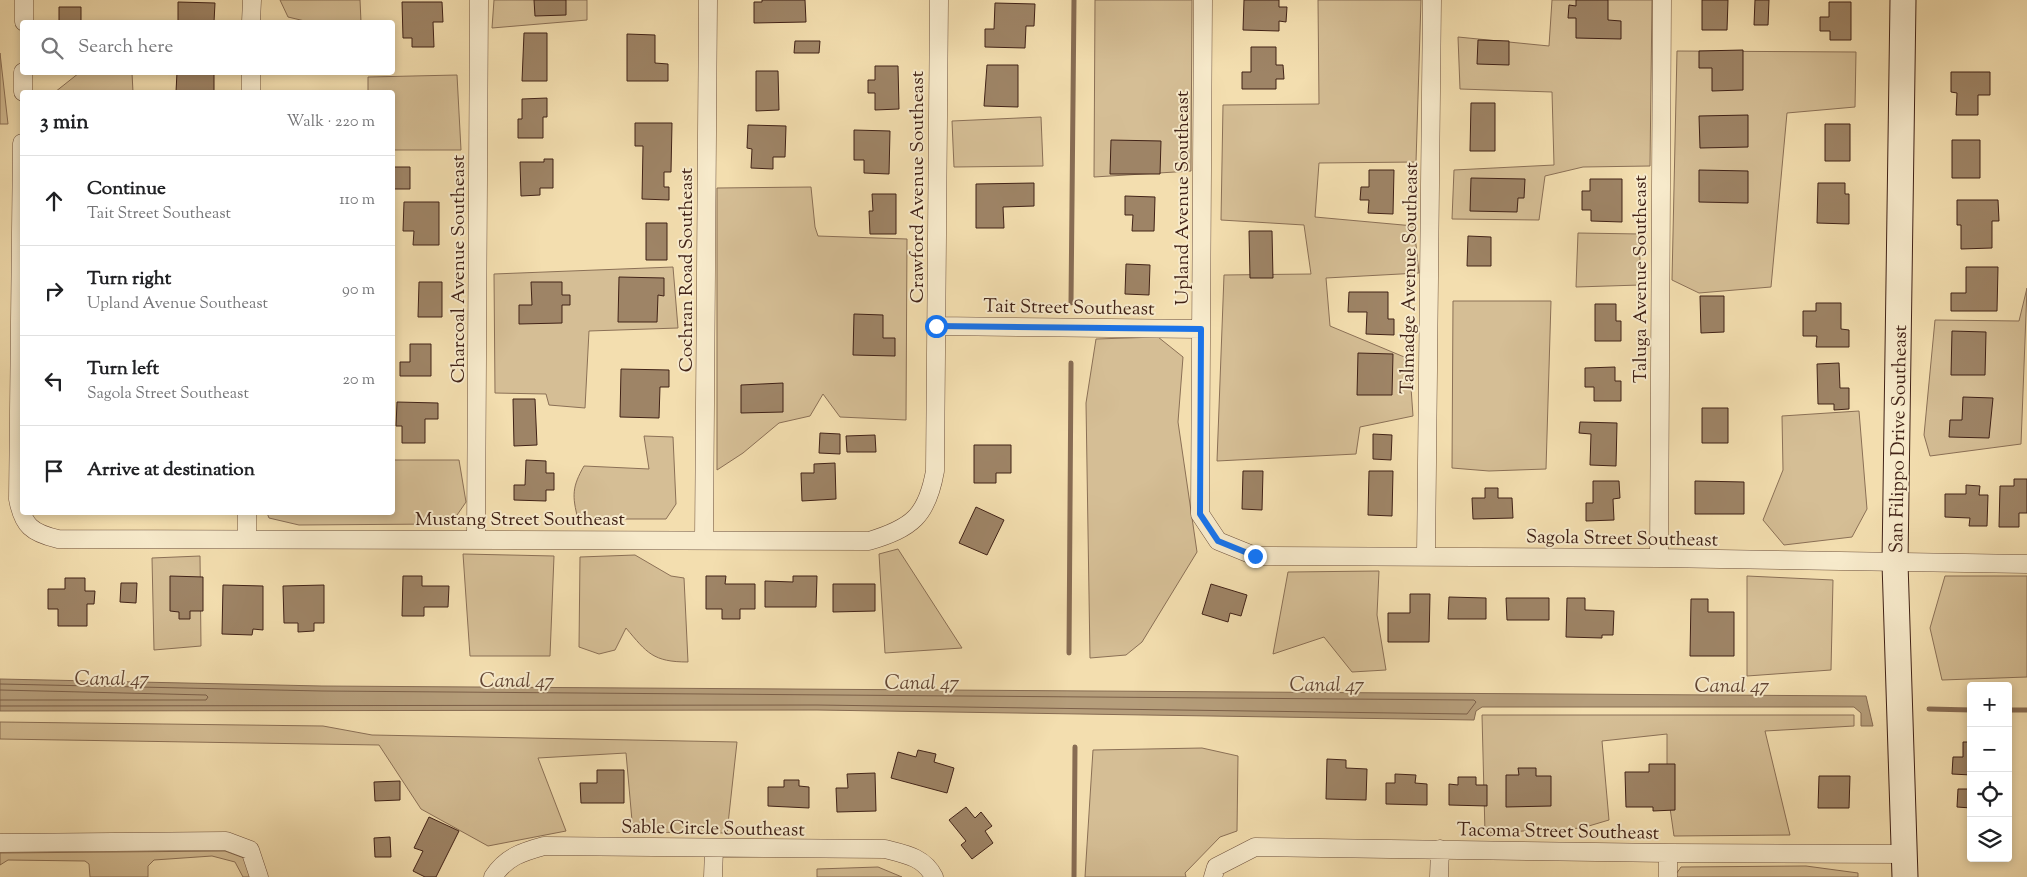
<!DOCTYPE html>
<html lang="en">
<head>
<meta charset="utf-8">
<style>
  :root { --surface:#fff; --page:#f6f6f6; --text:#202124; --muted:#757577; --line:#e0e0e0 }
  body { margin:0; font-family:"Sorts Mill Goudy",serif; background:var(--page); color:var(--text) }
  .controls { position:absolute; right:15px; bottom:15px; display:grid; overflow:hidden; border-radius:5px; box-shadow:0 2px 8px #0003 }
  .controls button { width:45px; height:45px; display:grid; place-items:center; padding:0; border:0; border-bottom:1px solid var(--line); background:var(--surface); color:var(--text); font:25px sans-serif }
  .stop { position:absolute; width:15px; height:15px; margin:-11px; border:4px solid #1a73e8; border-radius:50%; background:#fff }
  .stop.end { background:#1a73e8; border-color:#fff; box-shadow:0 1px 5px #0008 }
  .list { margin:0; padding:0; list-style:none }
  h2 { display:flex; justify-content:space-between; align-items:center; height:65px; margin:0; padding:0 20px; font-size:21px }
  h2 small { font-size:16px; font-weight:400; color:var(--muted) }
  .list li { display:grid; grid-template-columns:32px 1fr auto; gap:15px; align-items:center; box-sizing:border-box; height:90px; padding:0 20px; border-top:1px solid var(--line) }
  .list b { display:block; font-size:19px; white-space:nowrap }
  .list p { margin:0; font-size:16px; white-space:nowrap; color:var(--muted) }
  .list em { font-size:16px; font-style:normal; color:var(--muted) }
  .icon { flex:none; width:28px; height:28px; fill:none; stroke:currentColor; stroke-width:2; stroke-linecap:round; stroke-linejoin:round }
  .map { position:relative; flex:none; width:2027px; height:877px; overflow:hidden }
  .search { position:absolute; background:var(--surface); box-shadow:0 2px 8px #0003; left:20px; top:20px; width:375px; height:55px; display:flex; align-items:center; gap:12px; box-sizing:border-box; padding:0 18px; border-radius:5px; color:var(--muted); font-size:19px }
  .panel { position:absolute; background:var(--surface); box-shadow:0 2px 8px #0003; left:20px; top:90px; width:375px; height:425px; border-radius:5px }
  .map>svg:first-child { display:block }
  .green { fill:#d5be95; stroke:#8b7056 }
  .water { fill:#b69e7b; stroke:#876c53 }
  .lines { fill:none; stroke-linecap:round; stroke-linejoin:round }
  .shore { stroke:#7c6049; stroke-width:1 }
  .stream { stroke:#876c53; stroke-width:5 }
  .building { fill:#9e8466; stroke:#412217 }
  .street-casing { stroke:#6e513d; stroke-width:19 }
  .secondary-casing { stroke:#412217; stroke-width:27 }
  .street { stroke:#f7eacb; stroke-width:18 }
  .secondary { stroke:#f7eacb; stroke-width:25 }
  .route { stroke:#1a73e8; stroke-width:6 }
  .labels { text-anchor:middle; stroke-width:4; stroke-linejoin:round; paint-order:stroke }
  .street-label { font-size:19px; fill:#412217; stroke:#f7eacb }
  .water-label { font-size:20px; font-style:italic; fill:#644735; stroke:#f7eacb }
</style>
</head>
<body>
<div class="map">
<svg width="2027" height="877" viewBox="0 0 2027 877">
  <rect width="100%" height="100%" fill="#f3deaf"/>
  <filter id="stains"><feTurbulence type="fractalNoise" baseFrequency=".004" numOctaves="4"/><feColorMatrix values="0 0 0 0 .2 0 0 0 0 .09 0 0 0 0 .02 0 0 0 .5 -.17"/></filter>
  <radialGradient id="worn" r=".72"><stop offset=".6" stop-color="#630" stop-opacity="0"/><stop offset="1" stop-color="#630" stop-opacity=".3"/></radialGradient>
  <path class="green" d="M280 0H360L361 22H309L288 17Z
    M494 0H587V20L492 28Z
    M1095 0H1192L1191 171 1094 177Z
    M1318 0H1421L1416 162 1319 163 1315 217 1414 226 1419 273 1326 278 1330 326 1409 359 1413 416 1360 427 1356 454 1217 461 1224 275 1311 274 1304 225 1221 220 1223 105 1319 104Z
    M1552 0H1652L1650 166 1583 167 1545 176 1539 220 1452 219 1454 170 1554 165 1552 92 1460 89 1458 37 1549 46Z
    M1677 51 1856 52 1855 107 1787 113 1771 287 1699 293 1672 280Z
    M0 53 8 124H0Z
    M79 73H132L133 92H55Z
    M457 75 461 150H393L392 92H368V77Z
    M1041 117 1043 166 954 167 952 121Z
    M811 187 815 227 818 236 907 239 906 420 840 417 823 394 810 416 779 423 743 453 717 470V188Z
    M1578 233 1640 234V285L1576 287Z
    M673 267 678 328 589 331 585 408 549 405 546 394 495 393 494 274Z
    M2027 288 2021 444 1930 456 1924 435 1935 320 2019 321Z
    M1453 301H1551L1546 469 1489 471 1452 468Z
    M1158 337 1183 357 1178 422 1197 552 1142 642 1126 655 1090 658 1086 403 1096 339Z
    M1859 411 1867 509 1852 537 1784 545 1763 520 1783 470 1782 416Z
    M644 436 673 437 676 504 666 519H578C572 496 572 487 584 466L649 469Z
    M393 460H459L466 502 455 518 438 524 299 525 269 518 267 513 392 512Z
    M898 549 962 648 885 653 879 554Z
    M463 554 554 556 550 656H470Z
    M635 555 671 576 684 578 688 662C653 662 647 653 626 628L615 650 599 654 579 647 580 557Z
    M200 556 201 646 154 650 152 558Z
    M1379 571 1377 615 1386 670 1352 672 1324 637 1273 654 1288 572Z
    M1747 576 1833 580 1831 670 1747 676Z
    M1945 576H2027V677L1942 680 1930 628Z
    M1482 715H1854V726L1765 731 1790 835 1674 836 1667 787V734L1602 741 1609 820 1582 828 1485 833Z
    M0 722 323 726 372 735 737 742 727 833 633 832 626 753 538 758 566 831 488 846 421 809 379 745 0 739Z
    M1202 748 1238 756 1237 831 1220 837 1185 873 1186 877H1085L1093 750Z
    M225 851 244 858 250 877H243L235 862 212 856 154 860 148 866V877H90L89 864 85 861 8 860 0 865V853Z
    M1806 866 1858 873V877H1674L1681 867Z
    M878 867 902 877H817V869Z"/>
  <path class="water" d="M0 679 322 686 1866 696 1873 726H1861V713L1854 707H1482L1476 711 1474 720 817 710 0 711Z"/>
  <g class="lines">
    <path class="shore" d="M0 684 322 691 1474 700 1476 702 1467 714 817 705 0 706
      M0 690 206 695 208 697 206 700H0"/>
    <path class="stream" d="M1071 303 1074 0
      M1069 653 1071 363
      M1929 709 1971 710
      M2008 710H2027
      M1074 877 1075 747"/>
  </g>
  <path class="building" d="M534 0H566V15L535 16Z
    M762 0H805L806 22 754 23V2H762Z
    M1244 0H1279V7H1287L1286 22 1279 21V31L1243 30Z
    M1576 0H1608V20L1621 21V39L1576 38V18H1568L1569 5 1576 6Z
    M1702 0H1728L1727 30H1702Z
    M1755 0H1769L1768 25H1754Z
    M178 2 215 3 214 22H178Z
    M402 2H442L443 22H433L434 47H412V38H403Z
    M1829 2H1851V40H1830V31H1820V17H1829Z
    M995 3 1035 4 1034 26H1026L1025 48 985 47V29H994Z
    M59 7H81V22H59Z
    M524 33H547V81H522Z
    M627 34 655 35V63L668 64V81H627Z
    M1478 40 1509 41V65L1477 64Z
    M795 41H820L819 53H794Z
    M1251 47H1276V65H1283L1284 79H1276V89H1242V72H1251Z
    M1743 50V90L1712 91V68H1699V51Z
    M987 65H1018V107L984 106Z
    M875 66H898L899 109 875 110V93H868V80H875Z
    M756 71H778L779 110 756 111Z
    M177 72H214V92H176Z
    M1951 72H1990V95H1978V115H1956L1957 93 1951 92Z
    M547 98V117H543V138H518V119H522V99Z
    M1471 103H1495V151H1470Z
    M1748 115V147L1700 148 1699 116Z
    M635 123H672L671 172H664V187H669V200L642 199 643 146H635Z
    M1825 124H1850V161H1825Z
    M748 125 786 126 785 157H773V169L751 168 752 149 747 148Z
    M854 130 890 131 889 174 864 173V160H854Z
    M1111 140 1161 141 1160 174H1110Z
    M1952 140H1980V178H1952Z
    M544 159H553V188H540V195L521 196 520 162H544Z
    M392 167H410V189H392Z
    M1369 170H1394L1393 214 1368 213 1369 200H1360L1361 187H1369Z
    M1699 170 1748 171V203L1699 202Z
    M1471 178 1525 179 1524 198H1518L1517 212 1470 211Z
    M1590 179H1622V222L1591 221V210H1582V191H1590Z
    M1034 183V206L1003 207 1004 228H976V184Z
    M1818 183H1845V194H1849V224L1817 223Z
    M872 194H896V234H870L869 211H873Z
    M1125 196 1155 197 1154 231H1132L1133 215H1125Z
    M1957 200H1998L1999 221H1992V248L1961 249V225H1957Z
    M404 202H439V245H413L414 231H403Z
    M646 223H667V260H646Z
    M1249 231H1272L1273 278H1250Z
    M1468 236 1491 237V266H1467Z
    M1126 264 1150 265 1149 295 1125 294Z
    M1966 267H1998L1997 311H1951V293H1966Z
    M619 277 664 278V296L658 295 657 322H618Z
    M419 282H442V317H418Z
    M531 282H562V295H570V305H562V323L519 324V305H532Z
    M1349 292H1388V319H1394V335L1366 334 1367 312H1348Z
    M1700 296H1724V332L1701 333Z
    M1816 303H1841V329L1849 330V347H1816L1817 336H1803V311H1816Z
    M1595 304H1616V321H1621V341H1595Z
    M854 314 883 315V338H895V356L853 355Z
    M1952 331 1986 332 1985 375H1951Z
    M410 344H431V376H400V362H410Z
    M1358 353 1393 354 1392 395H1357Z
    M1839 363 1840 388H1849V409L1834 410V404H1818L1817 364Z
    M1615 367V381H1621V401H1594V387H1585V368Z
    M621 369 669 370V387H660L659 418 620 417Z
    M783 383V412L741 413V385Z
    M1963 397 1993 398 1989 438 1949 437 1950 420H1962Z
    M513 399H535L537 445 514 446Z
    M397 402 438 403V419H425V443H402V426H396Z
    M1702 408H1728V443H1702Z
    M1580 422 1617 423 1616 466 1590 465 1591 434 1579 433Z
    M820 433 840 434V454L819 453Z
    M1373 434 1392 435 1391 460 1373 459Z
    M875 435 876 452H847L846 436Z
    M974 445H1011V473H996V483H974Z
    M526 460 546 461V473H554V490H546V501L514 500V485H525Z
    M835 463 836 499 802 501 801 473H814V464Z
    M1243 471H1263L1262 510 1242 509Z
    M1369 471H1393L1392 516 1368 515Z
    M2014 479H2027V513H2019V527H1999L2000 486H2014Z
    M1593 481H1619L1620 498 1613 499 1614 520 1586 521V503H1593Z
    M1695 481 1744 482V514H1695Z
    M1966 485 1980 486 1979 495H1988L1987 526H1969L1970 518 1945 517V494H1966Z
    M1485 488H1498V498H1512L1513 518 1473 519 1472 498H1485Z
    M976 507 1004 520 987 555 959 543Z
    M170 576 203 577V611H190V619H179V612L170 611Z
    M403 576H422V586H449L448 607H424V616H402Z
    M706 576H726L725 584H755V609H740V619H722V609H706Z
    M793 576H817L816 607H765V581L793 582Z
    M65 578H85V591H95L94 604H87V626H58V609H48V589H65Z
    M121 583H137L136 603 120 602Z
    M833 584H875V611L833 612Z
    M1211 584 1247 595 1241 616 1230 613 1228 622 1202 614Z
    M223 585 263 586V630L253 629 252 635 222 634Z
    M324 585V623H314V631L298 632V623H284L283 586Z
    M1410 594H1430L1429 642H1388V613H1410Z
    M1449 597 1486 598V619H1448Z
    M1506 598H1549V620H1507Z
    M1567 598H1585V610L1614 611 1613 635H1602V638L1566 637Z
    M1691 599H1708V612H1734V656H1690Z
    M1963 742H1971V775L1952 774 1953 757H1963Z
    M918 750 936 754 934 762 954 768 947 793 891 778 898 752 916 757Z
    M1327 759 1346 760V768L1367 769 1366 800 1326 799Z
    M1649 764H1675V810L1653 811V807H1626L1625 772H1649Z
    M1518 768H1536V776H1551V806L1506 807V775H1519Z
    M597 770H624V803H581L580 783H597Z
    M875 773 876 811 837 812 836 788H848L847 774Z
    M1395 774 1416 775 1415 783 1427 784V805L1386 804V783H1395Z
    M1819 776H1850L1849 808H1818Z
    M1458 777H1476V785H1487V806L1449 805V784L1458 785Z
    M784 780H799V786L809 787V808L768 806V787H784Z
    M400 781V800L375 801 374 782Z
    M1958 789H1971V808L1957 807Z
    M966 807 975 818 981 812 992 826 985 831 993 843 972 859 961 845 966 841 949 820Z
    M429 817 459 831 436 877H425L413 871 423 851 414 848Z
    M390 837 391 857H375L374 838Z"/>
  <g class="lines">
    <g class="street-casing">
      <path id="street" d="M1203 0 1200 514 1218 541 1255 556 1659 558 2027 564
        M24 22V0
        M251 22 252 0
        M23 92V72
        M251 92V72
        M22 143 18 499C23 526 32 533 58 539L869 541C912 528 927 516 935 471L939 0
        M936 326 1201 329
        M247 539V512
        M476 539 479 0
        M704 540 708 0
        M1426 556 1432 0
        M1659 558 1662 0
        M0 843 226 841 250 850 259 877
        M493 877C506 857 522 852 544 846L885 849C905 854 924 857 934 877
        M713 877 714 849
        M1213 877 1216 867 1255 847 1668 853 1905 854
        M1439 877 1440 849
        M1668 877V853"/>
    </g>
    <g class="secondary-casing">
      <path id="secondary" d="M1903 0 1895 563 1905 877"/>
    </g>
    <use href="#street" class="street"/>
    <use href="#secondary" class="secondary"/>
  </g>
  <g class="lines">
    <path class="route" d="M936 326 1201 329 1200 514 1218 541 1255 556"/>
  </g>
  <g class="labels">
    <g class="street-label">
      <text transform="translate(916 187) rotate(-90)" y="7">Crawford Avenue Southeast</text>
      <text transform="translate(1181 198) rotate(-90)" y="7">Upland Avenue Southeast</text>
      <text transform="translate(457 269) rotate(-90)" y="7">Charcoal Avenue Southeast</text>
      <text transform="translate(685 270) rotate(-90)" y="7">Cochran Road Southeast</text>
      <text transform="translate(1408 278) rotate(-89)" y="7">Talmadge Avenue Southeast</text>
      <text transform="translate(1639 279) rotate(-90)" y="7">Taluga Avenue Southeast</text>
      <text transform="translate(1069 306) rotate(1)" y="7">Tait Street Southeast</text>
      <text transform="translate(1897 439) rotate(-89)" y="7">San Filippo Drive Southeast</text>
      <text x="520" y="525">Mustang Street Southeast</text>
      <text transform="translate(1622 537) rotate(1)" y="7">Sagola Street Southeast</text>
      <text transform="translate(713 827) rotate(1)" y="7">Sable Circle Southeast</text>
      <text transform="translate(1558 830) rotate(1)" y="7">Tacoma Street Southeast</text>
    </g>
    <g class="water-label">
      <text x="112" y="685">Canal 47</text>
      <text x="517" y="687">Canal 47</text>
      <text x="922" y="689">Canal 47</text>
      <text x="1327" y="691">Canal 47</text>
      <text x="1732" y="692">Canal 47</text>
    </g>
  </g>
  <rect width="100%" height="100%" filter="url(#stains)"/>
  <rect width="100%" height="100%" fill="url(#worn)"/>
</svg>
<div class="controls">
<button>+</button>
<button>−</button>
<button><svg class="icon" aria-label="locate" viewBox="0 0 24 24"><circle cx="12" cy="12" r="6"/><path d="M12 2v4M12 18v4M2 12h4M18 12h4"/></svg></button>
<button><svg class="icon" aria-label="layers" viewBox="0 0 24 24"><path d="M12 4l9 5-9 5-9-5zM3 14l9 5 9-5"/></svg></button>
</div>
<div class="stop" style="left:936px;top:326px"></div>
<div class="stop end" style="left:1255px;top:556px"></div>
<div class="search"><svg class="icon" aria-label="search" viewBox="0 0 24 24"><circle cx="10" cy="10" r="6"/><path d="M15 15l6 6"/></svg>Search here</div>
<section class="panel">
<h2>3 min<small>Walk · 220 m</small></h2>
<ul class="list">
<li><svg class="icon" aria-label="ahead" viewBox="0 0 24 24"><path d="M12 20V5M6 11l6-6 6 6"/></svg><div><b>Continue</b><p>Tait Street Southeast</p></div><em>110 m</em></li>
<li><svg class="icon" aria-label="right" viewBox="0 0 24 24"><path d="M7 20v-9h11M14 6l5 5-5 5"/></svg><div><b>Turn right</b><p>Upland Avenue Southeast</p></div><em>90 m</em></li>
<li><svg class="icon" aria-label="left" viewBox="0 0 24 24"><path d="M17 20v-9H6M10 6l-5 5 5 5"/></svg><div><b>Turn left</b><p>Sagola Street Southeast</p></div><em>20 m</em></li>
<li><svg class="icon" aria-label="arrive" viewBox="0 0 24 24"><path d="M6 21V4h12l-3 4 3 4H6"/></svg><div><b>Arrive at destination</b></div></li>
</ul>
</section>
</div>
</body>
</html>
